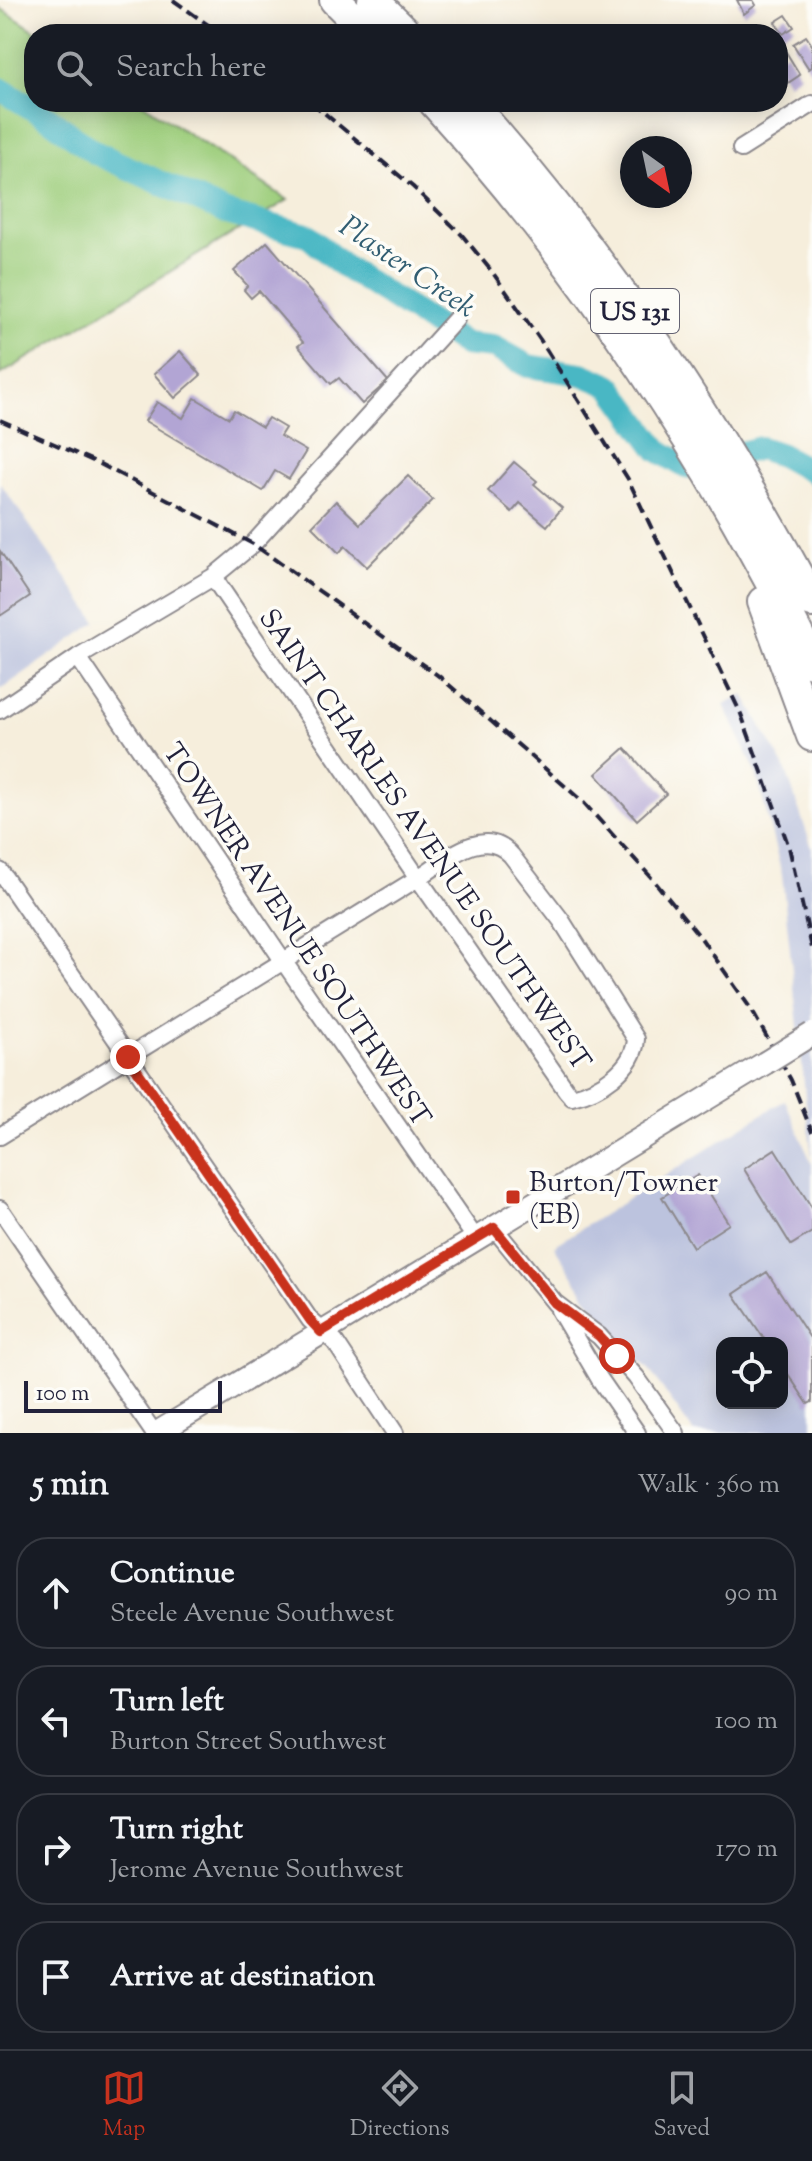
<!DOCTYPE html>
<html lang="en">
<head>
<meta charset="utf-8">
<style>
  :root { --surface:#171b24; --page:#242831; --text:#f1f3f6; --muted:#9ea1a6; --line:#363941; --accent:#c8321e }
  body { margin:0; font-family:"Sorts Mill Goudy",serif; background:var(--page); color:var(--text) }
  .controls { position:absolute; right:24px; bottom:24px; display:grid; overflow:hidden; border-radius:16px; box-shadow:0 4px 20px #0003 }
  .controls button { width:72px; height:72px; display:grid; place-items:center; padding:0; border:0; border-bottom:2px solid var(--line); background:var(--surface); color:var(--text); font:40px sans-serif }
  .compass { position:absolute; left:620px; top:136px; width:72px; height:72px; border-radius:50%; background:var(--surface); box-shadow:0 4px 20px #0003; rotate:147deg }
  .scale { position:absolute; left:24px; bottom:20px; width:198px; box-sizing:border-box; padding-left:8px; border:4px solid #22223b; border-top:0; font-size:22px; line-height:28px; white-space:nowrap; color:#22223b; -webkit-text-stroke:6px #fdfcf7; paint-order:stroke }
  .stop { position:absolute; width:24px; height:24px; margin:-18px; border:6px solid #c8321e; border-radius:50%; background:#fff }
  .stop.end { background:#c8321e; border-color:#fff; box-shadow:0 2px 8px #0008 }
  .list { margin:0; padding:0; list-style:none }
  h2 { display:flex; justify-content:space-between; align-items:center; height:104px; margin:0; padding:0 32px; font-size:34px }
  h2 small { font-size:26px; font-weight:400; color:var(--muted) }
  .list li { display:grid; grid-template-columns:52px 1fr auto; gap:24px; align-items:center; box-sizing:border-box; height:112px; margin:0 16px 16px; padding:0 16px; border:2px solid var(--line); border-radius:32px }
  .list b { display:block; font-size:30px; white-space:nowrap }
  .list p { margin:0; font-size:26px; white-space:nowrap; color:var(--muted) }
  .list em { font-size:26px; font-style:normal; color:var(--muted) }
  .icon { flex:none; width:44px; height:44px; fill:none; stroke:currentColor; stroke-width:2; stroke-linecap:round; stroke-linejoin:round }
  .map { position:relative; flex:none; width:812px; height:1433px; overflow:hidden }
  .search { position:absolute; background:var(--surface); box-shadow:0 4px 20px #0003; left:24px; right:24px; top:24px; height:88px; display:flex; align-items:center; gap:20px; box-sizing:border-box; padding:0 28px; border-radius:32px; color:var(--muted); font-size:30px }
  .sheet { height:616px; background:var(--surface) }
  nav { display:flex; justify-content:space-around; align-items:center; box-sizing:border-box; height:112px; border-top:2px solid var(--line); background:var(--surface); font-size:22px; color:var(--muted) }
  nav a { display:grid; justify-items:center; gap:4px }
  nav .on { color:var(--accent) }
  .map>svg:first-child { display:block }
  .industrial { fill:#bcc3de; fill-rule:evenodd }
  .green { fill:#9ece7d; stroke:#60785c; stroke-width:2 }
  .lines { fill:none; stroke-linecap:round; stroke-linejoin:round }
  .river { stroke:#49b7c4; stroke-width:24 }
  .building { fill:#b2a5d4 }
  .street-casing { stroke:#8c888c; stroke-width:20 }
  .secondary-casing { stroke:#8c888c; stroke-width:26 }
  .highway-casing { stroke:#8c888c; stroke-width:34 }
  .street { stroke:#fff; stroke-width:16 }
  .secondary { stroke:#fff; stroke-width:22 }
  .highway { stroke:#fff; stroke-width:30 }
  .rail { stroke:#22223b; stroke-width:4; stroke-dasharray:12 6; stroke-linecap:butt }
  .secondary-bridge-casing { stroke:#8c888c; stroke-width:26; stroke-linecap:butt }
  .secondary-bridge { stroke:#fff; stroke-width:22 }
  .route { stroke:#c8321e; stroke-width:10 }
  .poi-dot { fill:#c8321e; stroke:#fdfcf7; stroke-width:3 }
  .labels { text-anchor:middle; stroke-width:7; stroke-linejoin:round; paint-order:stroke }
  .shield { fill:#fdfcf7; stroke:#646373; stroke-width:2 }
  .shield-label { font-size:26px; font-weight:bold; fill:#22223b }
  .street-label { font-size:28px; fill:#22223b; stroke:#fdfcf7 }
  .poi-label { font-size:28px; fill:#22223b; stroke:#fdfcf7; text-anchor:start }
  .water-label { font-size:30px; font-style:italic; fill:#325e72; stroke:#fdfcf7 }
</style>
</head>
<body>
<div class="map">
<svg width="812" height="1433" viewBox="0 0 812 1433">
  <rect width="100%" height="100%" fill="#fdfcf7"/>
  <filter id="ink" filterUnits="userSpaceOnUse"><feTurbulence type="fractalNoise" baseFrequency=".0125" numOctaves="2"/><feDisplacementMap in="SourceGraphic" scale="16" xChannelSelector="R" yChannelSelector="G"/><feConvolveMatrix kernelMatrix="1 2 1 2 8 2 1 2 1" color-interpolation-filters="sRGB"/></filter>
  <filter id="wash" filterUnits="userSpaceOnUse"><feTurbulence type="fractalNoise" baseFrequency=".006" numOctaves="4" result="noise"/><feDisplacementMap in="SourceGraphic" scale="32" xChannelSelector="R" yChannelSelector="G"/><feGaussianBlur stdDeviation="1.8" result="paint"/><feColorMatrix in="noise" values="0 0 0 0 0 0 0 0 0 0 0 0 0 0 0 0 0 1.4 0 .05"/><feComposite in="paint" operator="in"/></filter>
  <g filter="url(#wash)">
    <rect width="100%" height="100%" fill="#f6eedc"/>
    <path class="industrial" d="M0 483 97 622 0 690Z
      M744 695 785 768 812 848V1159L782 875 756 772 724 705Z
      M785 1100 812 1164V1433H694L648 1368 610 1333 554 1246ZM722 1343H782V1403H722Z"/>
    <path class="green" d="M0 8 40 34H34V102H141L288 200 0 375Z"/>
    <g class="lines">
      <path class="river" d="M0 89 50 119 94 152 226 213 307 235 343 266 464 344 494 347 528 366 582 374 611 386 658 450 686 467 760 448 781 455 812 472"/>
    </g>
    <g id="blocks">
      <path class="building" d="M737 0H753L756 5 744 14Z
        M786 15 794 27 783 34 775 22Z
        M806 36 812 45V67L809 69 793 44Z
        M786 52 800 75 788 83 778 67V57Z
        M267 242 388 381 362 404 339 378 331 384 298 346 303 342 259 291 251 298 244 290 248 286 234 271Z
        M180 351 201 375 175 398 154 374Z
        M195 398 229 418 234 410 262 427 268 418 285 428 280 436 306 451 289 479 275 471 263 491 145 421 157 402 183 418Z
        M514 462 537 481 534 484 562 508 547 526 520 503 512 512 488 491Z
        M408 476 433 500 367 567 345 546 339 553 312 526 336 501 360 524Z
        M0 551 30 596 0 616Z
        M625 748 666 794 637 820 596 774Z
        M775 1149 812 1208V1232L791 1245 744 1169Z
        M698 1175 729 1224 693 1247 662 1197Z
        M767 1272 812 1341V1402L808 1404 782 1365V1343H767L734 1294Z"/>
    </g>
  </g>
  <g filter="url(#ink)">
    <use href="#blocks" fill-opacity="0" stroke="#8c888c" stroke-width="2"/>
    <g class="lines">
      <g class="street-casing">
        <path id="street" d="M741 149 812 104
          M78 657 284 962 476 1239
          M0 710 78 657 213 577 253 544 456 319
          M0 871 310 1320 335 1342 395 1433
          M0 1136 410 883 418 878C445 861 483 824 511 855L561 920 636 1039C634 1069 599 1091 572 1097L566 1090 418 878 213 577
          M0 1209 154 1433
          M494 1228 555 1303 599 1336 636 1377 676 1433
          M559 1310 599 1378 637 1433"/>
      </g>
      <g class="secondary-casing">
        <path id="secondary" d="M157 1433 765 1063"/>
      </g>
      <g class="highway-casing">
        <path id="highway" d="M335 0 369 34
          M373 0 408 34
          M434 102C590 275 708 454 812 662
          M469 102C604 254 716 423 812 602
          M763 602 812 736"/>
      </g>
      <use href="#street" class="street"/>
      <use href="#secondary" class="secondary"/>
      <use href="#highway" class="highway"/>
      <path class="rail" d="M173 0 221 34
        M311 102 413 187 462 235 493 273 541 341 628 479 741 714 789 847 812 948
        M0 420 100 464 253 544 440 677 531 756 584 803 650 876 701 938 751 1009 791 1080 812 1132"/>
      <g class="secondary-bridge-casing">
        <path id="secondary-bridge" d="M765 1063 812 1034"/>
      </g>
      <use href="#secondary-bridge" class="secondary-bridge"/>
    </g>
  </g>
  <g class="lines" filter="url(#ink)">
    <path class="route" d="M128 1057 310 1320 321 1332 494 1228 555 1303 599 1336 617 1356"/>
  </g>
  <rect class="poi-dot" x="505" y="1189" width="16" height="16" rx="4"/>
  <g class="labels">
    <rect class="shield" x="591" y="289" width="88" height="44" rx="6"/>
    <g class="shield-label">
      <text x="635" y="320">US 131</text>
    </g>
    <g class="street-label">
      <text transform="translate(426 839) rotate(55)" y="10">SAINT CHARLES AVENUE SOUTHWEST</text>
      <text transform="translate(298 934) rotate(56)" y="10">TOWNER AVENUE SOUTHWEST</text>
    </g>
    <g class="poi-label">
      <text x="529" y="1191">Burton/Towner<tspan x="529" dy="32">(EB)</tspan></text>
    </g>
    <g class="water-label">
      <text transform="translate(408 266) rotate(34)" y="10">Plaster Creek</text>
    </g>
  </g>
</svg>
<div class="controls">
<button><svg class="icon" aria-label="locate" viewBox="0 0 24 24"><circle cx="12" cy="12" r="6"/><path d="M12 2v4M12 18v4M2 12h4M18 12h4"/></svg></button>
</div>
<svg class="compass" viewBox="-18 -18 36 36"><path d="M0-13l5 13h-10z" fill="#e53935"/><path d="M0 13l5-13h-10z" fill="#9ea1a6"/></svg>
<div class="scale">100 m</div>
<div class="stop" style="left:617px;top:1356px"></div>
<div class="stop end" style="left:128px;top:1057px"></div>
<div class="search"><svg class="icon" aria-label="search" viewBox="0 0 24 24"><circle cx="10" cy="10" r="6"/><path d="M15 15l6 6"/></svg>Search here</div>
</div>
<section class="sheet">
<h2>5 min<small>Walk · 360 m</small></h2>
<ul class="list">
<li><svg class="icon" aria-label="ahead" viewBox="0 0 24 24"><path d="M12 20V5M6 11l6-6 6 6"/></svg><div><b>Continue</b><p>Steele Avenue Southwest</p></div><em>90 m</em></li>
<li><svg class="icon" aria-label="left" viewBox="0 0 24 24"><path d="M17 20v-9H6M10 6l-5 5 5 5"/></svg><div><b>Turn left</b><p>Burton Street Southwest</p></div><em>100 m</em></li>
<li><svg class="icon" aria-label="right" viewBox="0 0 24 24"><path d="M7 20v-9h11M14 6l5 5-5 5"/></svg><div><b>Turn right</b><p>Jerome Avenue Southwest</p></div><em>170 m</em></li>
<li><svg class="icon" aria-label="arrive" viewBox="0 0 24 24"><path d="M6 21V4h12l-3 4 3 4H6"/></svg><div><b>Arrive at destination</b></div></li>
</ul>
</section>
<nav>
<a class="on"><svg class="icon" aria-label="map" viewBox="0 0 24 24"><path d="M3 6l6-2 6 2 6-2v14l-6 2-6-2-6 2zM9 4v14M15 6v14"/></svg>Map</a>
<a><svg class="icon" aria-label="directions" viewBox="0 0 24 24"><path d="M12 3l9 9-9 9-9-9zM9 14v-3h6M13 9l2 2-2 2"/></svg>Directions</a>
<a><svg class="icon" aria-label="saved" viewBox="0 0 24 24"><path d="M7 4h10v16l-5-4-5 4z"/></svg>Saved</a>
</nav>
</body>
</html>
